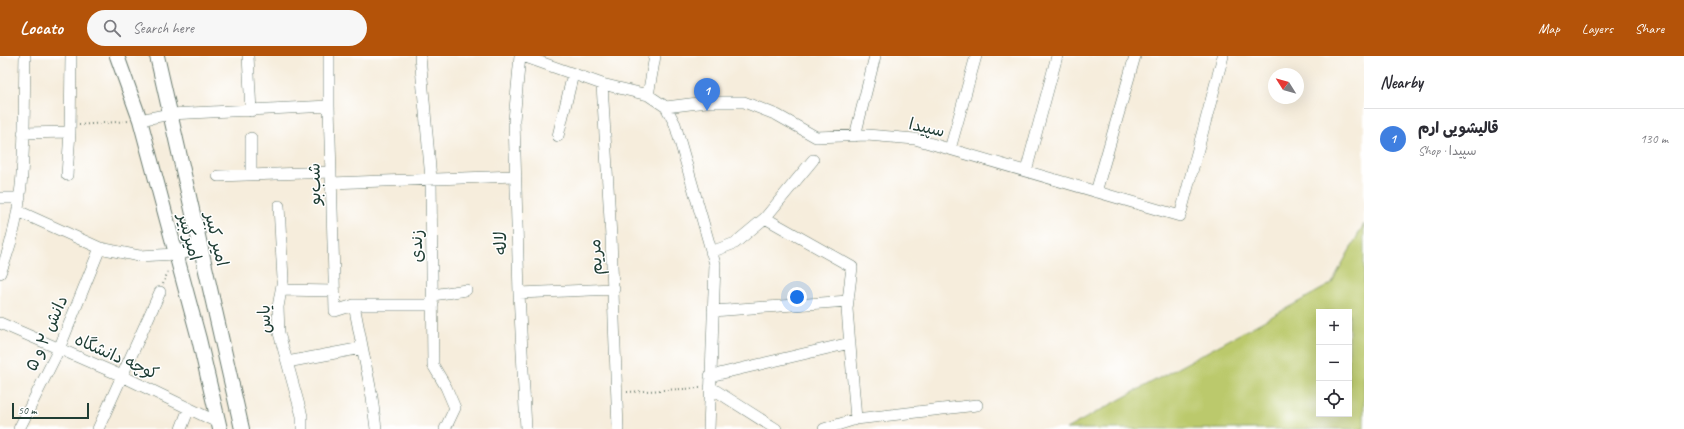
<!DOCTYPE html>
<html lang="en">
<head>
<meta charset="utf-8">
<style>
  :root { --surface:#fff; --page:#f7f7f7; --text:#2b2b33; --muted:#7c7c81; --line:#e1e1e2; --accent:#b45309 }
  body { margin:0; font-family:Caveat,"Playpen Sans Arabic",sans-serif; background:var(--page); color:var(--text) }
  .controls { position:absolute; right:12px; bottom:12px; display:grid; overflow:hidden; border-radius:0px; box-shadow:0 4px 16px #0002 }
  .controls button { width:36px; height:36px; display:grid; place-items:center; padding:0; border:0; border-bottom:1px solid var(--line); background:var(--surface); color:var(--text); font:20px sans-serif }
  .compass { position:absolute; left:1268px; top:12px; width:36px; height:36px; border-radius:50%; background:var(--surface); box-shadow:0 4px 16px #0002; rotate:307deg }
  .scale { position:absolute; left:12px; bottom:10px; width:77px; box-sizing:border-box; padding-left:4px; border:2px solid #1f3d34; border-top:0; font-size:11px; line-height:14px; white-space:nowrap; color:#1f3d34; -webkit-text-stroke:3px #fff; paint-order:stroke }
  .you { position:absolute; left:797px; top:241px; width:14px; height:14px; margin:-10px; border:3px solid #fff; border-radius:50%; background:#1a73e8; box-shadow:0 0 0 6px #1a73e833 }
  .badge { display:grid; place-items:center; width:26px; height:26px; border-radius:50%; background:var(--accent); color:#fff; font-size:13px; font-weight:700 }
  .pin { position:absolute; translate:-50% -33px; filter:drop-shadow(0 1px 2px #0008) }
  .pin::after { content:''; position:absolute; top:21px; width:14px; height:12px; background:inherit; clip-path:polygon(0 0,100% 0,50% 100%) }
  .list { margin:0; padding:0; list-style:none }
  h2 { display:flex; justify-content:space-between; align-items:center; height:52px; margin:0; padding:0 16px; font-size:17px }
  h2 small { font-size:13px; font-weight:400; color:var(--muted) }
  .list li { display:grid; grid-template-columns:26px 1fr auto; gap:12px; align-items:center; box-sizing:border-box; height:60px; padding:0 16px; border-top:1px solid var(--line) }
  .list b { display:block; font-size:15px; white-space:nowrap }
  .list p { margin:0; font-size:13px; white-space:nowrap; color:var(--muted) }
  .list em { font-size:13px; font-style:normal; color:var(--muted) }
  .icon { flex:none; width:22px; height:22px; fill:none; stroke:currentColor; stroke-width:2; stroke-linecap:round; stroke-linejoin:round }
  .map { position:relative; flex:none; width:1364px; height:373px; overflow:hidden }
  header { display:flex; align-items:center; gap:24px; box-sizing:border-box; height:56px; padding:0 20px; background:var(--accent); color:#fff }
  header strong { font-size:19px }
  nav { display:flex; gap:22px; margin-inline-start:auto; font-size:14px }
  .search { width:280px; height:36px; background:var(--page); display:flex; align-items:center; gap:10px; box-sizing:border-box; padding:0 14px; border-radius:22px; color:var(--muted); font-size:15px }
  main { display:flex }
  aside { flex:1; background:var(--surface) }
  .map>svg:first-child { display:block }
  .green { fill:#bbc96c; stroke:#6d8350; fill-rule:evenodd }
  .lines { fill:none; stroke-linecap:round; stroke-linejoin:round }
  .minor-casing { stroke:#6a7b6f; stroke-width:12 }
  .tertiary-casing { stroke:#6a7b6f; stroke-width:16 }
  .path { stroke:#6a7b6f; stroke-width:2; stroke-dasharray:1 3; stroke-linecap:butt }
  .minor { stroke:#fff; stroke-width:11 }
  .tertiary { stroke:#fff; stroke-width:14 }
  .labels { text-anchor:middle; stroke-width:3; stroke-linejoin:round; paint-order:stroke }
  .street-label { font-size:17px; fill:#1f3d34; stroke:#fff }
</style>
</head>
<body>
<header>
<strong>Locato</strong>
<div class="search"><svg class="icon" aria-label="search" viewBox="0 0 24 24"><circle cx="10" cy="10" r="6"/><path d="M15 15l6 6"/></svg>Search here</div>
<nav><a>Map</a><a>Layers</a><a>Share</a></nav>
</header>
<main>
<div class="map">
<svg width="1364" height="373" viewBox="0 0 1364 373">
  <rect width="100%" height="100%" fill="#fff"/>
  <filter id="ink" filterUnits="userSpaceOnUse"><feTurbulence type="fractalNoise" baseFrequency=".025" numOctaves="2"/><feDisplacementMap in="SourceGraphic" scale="8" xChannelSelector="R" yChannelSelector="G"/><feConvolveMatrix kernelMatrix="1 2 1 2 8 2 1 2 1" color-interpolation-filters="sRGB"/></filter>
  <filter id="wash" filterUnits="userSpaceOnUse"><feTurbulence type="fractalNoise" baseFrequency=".012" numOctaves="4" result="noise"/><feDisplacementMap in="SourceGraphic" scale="16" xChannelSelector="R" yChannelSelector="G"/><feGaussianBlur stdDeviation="0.9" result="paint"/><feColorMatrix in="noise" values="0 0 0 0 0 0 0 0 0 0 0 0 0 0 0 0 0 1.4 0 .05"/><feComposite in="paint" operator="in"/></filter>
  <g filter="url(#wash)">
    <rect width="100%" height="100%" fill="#f6eddc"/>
    <path class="green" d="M1364 168V373H1066L1331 228ZM1319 256H1349V358H1319Z"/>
  </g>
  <g filter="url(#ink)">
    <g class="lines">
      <g class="minor-casing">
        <path id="minor" d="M248 0 251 55
          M329 0V50L335 255 354 249H433
          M420 0 431 123 433 309 446 331 455 352 445 373
          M520 0 514 64 519 237 526 373
          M523 0 602 28 648 39 666 51 675 68 715 208 709 373
          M602 28 611 181 618 373
          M648 39 655 0
          M666 51 706 46H744L777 59 816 81 867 79 915 83 1180 160 1223 0
          M140 64 170 58 329 50
          M23 77 70 76 71 0
          M558 80 573 18
          M855 80 875 0
          M251 82V119
          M950 93 976 0
          M1026 115 1057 0
          M67 119 70 76
          M218 120 331 116
          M331 127 516 120
          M1096 136 1135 0
          M0 142H20
          M279 150 283 223 278 251 279 277 302 360V373
          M18 155 100 192 139 200 176 198
          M765 162 852 211 847 253 856 363
          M711 196 735 187 765 162 813 104
          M0 217C29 150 23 71 25 0
          M281 234 334 235
          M519 237 614 233
          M433 239 466 234
          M354 249 372 341 376 373
          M713 255 848 245
          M0 267 122 320 219 367
          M287 306 362 292
          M710 320 850 287
          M710 331 776 373
          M19 373 59 293 100 192
          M98 373 160 236
          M181 373 189 352
          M824 373 856 363 977 349"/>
      </g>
      <g class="tertiary-casing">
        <path id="tertiary" d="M117 0 140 64 199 283 220 373
          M157 0 242 373
          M176 198 200 190"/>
      </g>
      <path class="path" d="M79 69 129 65
        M163 228 168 215
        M627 336 700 332"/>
      <use href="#minor" class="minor"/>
      <use href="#tertiary" class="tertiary"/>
    </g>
  </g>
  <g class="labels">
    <g class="street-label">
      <text transform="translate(927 71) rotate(13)" y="6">سپیدا</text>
      <text transform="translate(314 128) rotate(-91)" y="6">شب‌بو</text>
      <text transform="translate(190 181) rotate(75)" y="6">امیرکبیر</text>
      <text transform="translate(217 183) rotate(77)" y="6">امیر کبیر</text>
      <text transform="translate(500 187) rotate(-91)" y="6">لاله</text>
      <text transform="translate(416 190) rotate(-90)" y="6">زندی</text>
      <text transform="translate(595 201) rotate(-93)" y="6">مریم</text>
      <text transform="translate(264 263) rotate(-92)" y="6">یاس</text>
      <text transform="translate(46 277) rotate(-66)" y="6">دانش ۲ و ۵</text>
      <text transform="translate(117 300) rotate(24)" y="6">کوچه دانشگاه</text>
    </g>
  </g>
</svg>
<div class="controls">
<button>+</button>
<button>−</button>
<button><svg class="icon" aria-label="locate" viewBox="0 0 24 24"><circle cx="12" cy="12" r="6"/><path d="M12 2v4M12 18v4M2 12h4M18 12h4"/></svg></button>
</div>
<svg class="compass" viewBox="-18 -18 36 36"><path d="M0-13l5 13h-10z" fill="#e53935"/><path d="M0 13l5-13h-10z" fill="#7c7c81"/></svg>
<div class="scale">50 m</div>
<div class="you"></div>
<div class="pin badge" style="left:707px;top:55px;background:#3f7fe0">1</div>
</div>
<aside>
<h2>Nearby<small></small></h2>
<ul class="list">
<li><span class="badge" style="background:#3f7fe0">1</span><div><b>قالیشویی ارم</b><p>Shop · سپیدا</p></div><em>130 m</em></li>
</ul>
</aside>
</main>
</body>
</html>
